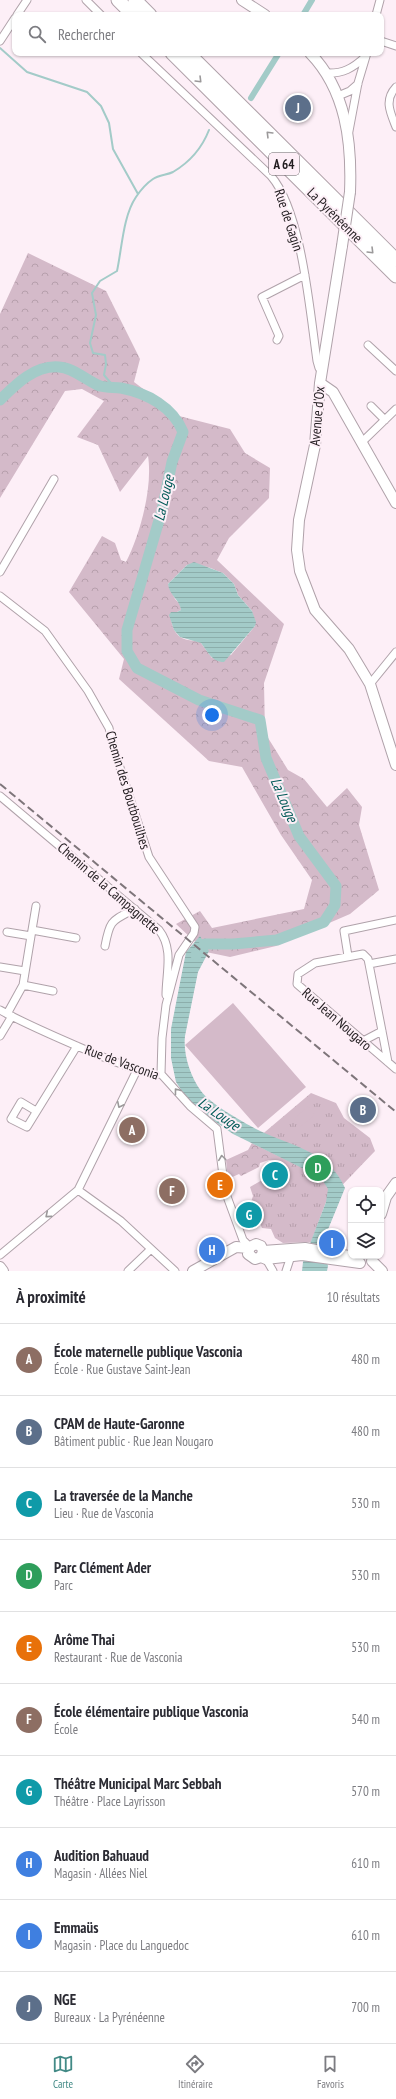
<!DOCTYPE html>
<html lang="fr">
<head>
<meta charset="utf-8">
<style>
  :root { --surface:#fff; --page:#f2f2f3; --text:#2b2b33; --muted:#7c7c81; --line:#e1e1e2; --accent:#428a86 }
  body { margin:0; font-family:"PT Sans Narrow",sans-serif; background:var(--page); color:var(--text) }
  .controls { position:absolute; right:12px; bottom:12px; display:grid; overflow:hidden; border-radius:8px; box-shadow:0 1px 3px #0004 }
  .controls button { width:36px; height:36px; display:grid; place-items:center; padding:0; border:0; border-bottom:1px solid var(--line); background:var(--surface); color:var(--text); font:20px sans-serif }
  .you { position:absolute; left:212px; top:715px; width:14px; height:14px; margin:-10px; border:3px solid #fff; border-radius:50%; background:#1a73e8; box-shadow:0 0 0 6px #1a73e833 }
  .badge { display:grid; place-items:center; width:26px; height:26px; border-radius:50%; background:var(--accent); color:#fff; font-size:13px; font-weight:700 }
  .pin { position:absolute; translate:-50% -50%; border:2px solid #fff; box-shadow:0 1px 4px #0006 }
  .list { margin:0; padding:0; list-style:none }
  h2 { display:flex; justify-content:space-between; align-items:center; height:52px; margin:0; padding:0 16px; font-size:17px }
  h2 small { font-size:13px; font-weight:400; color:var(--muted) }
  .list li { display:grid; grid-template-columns:26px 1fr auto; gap:12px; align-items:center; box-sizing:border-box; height:72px; padding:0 16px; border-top:1px solid var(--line) }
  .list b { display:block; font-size:15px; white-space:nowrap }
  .list p { margin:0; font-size:13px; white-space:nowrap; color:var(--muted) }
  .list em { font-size:13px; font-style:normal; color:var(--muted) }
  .icon { flex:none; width:22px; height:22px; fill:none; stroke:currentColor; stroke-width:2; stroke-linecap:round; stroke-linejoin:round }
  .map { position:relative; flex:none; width:396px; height:1271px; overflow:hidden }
  .search { position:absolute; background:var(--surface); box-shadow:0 1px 3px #0004; left:12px; right:12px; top:12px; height:44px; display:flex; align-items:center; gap:10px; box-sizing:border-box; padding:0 14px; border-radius:8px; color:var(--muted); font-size:15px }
  .sheet { height:772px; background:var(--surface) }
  nav { display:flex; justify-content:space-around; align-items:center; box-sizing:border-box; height:56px; border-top:1px solid var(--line); background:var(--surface); font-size:11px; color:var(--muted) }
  nav a { display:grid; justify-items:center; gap:2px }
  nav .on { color:var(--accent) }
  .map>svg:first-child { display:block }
  .grass { fill:url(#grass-tufts) }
  .forest { fill:url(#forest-crowns); fill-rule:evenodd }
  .pitch { fill:#d4bac9 }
  .water { fill:url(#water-rules) }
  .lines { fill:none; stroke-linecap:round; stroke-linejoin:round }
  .stream { stroke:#a3cbc8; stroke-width:2 }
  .canal { stroke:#a3cbc8; stroke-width:6 }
  .river { stroke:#a3cbc8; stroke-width:11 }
  .street-casing { stroke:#b0a2aa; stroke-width:9 }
  .secondary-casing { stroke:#b0a2aa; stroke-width:12 }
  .highway-casing { stroke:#b0a2aa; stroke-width:15 }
  .street { stroke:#fff; stroke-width:7 }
  .secondary { stroke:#fff; stroke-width:10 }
  .highway { stroke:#fff; stroke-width:13 }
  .rail { stroke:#7e757a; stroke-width:2; stroke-dasharray:8 4; stroke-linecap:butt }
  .secondary-bridge-casing { stroke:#b0a2aa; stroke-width:12; stroke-linecap:butt }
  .secondary-bridge { stroke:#fff; stroke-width:10 }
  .oneway { stroke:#9b999a }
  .labels { text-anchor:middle; stroke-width:4; stroke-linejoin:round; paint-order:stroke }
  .shield { fill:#fdeff7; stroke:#635b60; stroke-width:1 }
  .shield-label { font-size:13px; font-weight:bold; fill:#211c1f }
  .street-label { font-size:14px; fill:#211c1f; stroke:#fdeff7 }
  .water-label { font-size:15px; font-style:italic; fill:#025b58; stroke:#fdeff7 }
</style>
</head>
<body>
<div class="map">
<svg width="396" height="1271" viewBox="0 0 396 1271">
  <defs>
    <pattern id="grass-tufts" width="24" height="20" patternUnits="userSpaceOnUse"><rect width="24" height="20" fill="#d4bac9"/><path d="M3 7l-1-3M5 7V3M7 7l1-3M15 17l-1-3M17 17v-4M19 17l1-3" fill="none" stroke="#b69fac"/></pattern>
    <pattern id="forest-crowns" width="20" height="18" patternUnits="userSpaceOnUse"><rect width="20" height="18" fill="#d4bac9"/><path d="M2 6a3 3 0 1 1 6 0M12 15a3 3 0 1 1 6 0" fill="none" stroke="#b69fac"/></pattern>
    <pattern id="water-rules" width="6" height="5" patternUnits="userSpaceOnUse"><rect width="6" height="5" fill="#a3cbc8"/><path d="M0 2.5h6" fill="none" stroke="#8caeab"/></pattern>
  </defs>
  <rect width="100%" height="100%" fill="#fdeff7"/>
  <path class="grass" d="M311 1093 336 1103 344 1118 370 1138 375 1151 326 1202 311 1242 283 1243 275 1238 271 1229 262 1228 251 1202 253 1196 250 1187 279 1170 278 1166 284 1165 283 1159 252 1143Z"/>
  <path class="forest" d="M28 253 106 291 140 359 134 382 179 416 230 429 245 453 270 468 269 498 229 538 217 560 284 624 264 683 265 733 288 770 304 779 327 807 347 788 362 807 359 825 379 890 350 914 276 946 230 957 206 952 176 924 200 911 212 928 304 909 312 880 281 835 242 767 209 761 119 679 124 659 69 592 102 536 115 543 121 560 126 562C140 535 153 487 148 456L120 492 98 445 77 437 104 401 82 389 65 391 0 498V314ZM187 565 208 567 223 573 234 584 238 595 252 611 255 626 231 655 212 658 201 643C196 640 193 641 188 640 175 638 170 624 171 612H177L181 610 180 604 175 599 168 584Z
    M252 1143 294 1164V1166L290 1168 282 1164 278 1166 274 1161 269 1160 260 1163 259 1167 241 1176 239 1174 228 1179 226 1160 248 1150Z"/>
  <path class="pitch" d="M233 1003 306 1087 258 1128 185 1045Z
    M308 1106 315 1115 300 1127 294 1119Z"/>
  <path class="water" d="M194 562 223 573 234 584 238 595 252 611 256 622 255 626 224 662C212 662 208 652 201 643L180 637 174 630 169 615 171 612H177L181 610C180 600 169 595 168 584L187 565Z
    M200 936 209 951 198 972 185 1036C183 1054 190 1076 201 1091 209 1103 243 1122 256 1129 289 1146 329 1150 345 1188L322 1244 328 1266 327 1271H302L303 1262 326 1202 328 1189 323 1181 304 1169 233 1134 191 1105 176 1082 171 1058V1029L186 952Z"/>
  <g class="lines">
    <path class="stream" d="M0 48 27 72 87 92 101 106 109 123 113 149 138 194
      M115 388 104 375 106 364 105 355 93 353 90 343 96 315 92 293 100 281 117 271C122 248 123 216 136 197 140 191 147 183 153 179 159 175 167 175 173 172 190 162 202 148 209 130"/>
    <path class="canal" d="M303 15 312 0
      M251 98 279 53"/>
    <path class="river" d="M0 400C16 384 35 365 59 367 74 368 87 381 100 386 107 388 115 387 121 388 147 393 173 407 183 432L172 462 162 510 127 630V651L137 668 199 700 260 720 266 758 299 836 336 886 335 905 324 922 277 940 233 944H205L196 955"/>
    <g class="street-casing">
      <path id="street" d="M86 0 101 15
        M17 15 27 0
        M376 15 380 0
        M0 41 15 18
        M381 41 396 46
        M141 53 271 176C302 212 310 313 317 361L319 368 322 369
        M326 73C343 74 353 68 365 57
        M396 87C384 100 390 112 396 127
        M338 96 350 91 358 84
        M349 131 358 83 367 53
        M277 340 279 336 262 297 305 275
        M368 345 396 371
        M371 406 385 420
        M362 442 396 409
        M0 572 54 479
        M0 596 45 631 88 691 109 728 114 749 149 857 195 927 194 933 179 955 166 1005 162 1038 161 1074
        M370 684 396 652
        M0 796 159 930C174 949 166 973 166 995
        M32 930 36 906
        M7 932 31 936
        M105 946C110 919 112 921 135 909
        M348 956 344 931 396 920
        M396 959 369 964 368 959 363 954 315 963 298 974 297 984 396 1069
        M369 964 388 1062
        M0 967 25 971
        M23 985 53 991
        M0 1010C20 1021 146 1080 161 1074
        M7 1014 23 985 32 930 76 938
        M0 1036 12 1016
        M363 1041 382 1031
        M161 1074 190 1106 217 1129 225 1191 243 1240 250 1247
        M36 1111 21 1102 11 1119 27 1127 77 1046
        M78 1190 121 1221 175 1271
        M0 1255 78 1190 137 1070
        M266 1259 273 1271
        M128 1271 151 1249
        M286 1271 291 1256"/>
    </g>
    <g class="secondary-casing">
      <path id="secondary" d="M242 0 265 15
        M310 53C346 90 352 142 350 192
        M342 246 320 383 315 445 299 520 297 550 300 571 315 610 349 649 370 684 396 765
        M320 383 333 392 396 503
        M381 1214 386 1197 396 1183
        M263 1251 305 1248 354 1257 359 1256
        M261 1257 263 1251 261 1246 256 1244 250 1247 248 1254 255 1259 261 1257 266 1259 302 1255 360 1263
        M372 1261 382 1271
        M0 1267 3 1271
        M193 1271 236 1247 249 1248"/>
    </g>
    <g class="highway-casing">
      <path id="highway" d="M118 0 133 15
        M135 0 150 15
        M172 53 396 276
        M188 53 396 260"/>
    </g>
    <use href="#street" class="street"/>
    <use href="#secondary" class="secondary"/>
    <use href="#highway" class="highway"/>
    <path class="rail" d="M0 784 396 1112"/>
    <g class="secondary-bridge-casing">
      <path id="secondary-bridge" d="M342 246 350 192"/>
    </g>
    <use href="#secondary-bridge" class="secondary-bridge"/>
  </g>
  <defs><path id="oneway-chevron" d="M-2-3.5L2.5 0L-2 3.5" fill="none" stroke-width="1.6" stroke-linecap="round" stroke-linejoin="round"/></defs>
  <g class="oneway">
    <use href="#oneway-chevron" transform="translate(199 80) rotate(45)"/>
    <use href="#oneway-chevron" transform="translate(269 134) rotate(-135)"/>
    <use href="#oneway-chevron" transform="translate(371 251) rotate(45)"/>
    <use href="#oneway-chevron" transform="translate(177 1091) rotate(-128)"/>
    <use href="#oneway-chevron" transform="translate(120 1105) rotate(116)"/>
    <use href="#oneway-chevron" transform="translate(222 1158) rotate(-97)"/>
    <use href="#oneway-chevron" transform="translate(48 1215) rotate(140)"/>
  </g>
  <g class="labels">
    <rect class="shield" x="269" y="153" width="30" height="22" rx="3"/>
    <g class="shield-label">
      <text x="284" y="169">A 64</text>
    </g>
    <g class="street-label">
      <text transform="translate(335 215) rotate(45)" y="5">La Pyrénéenne</text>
      <text transform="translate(289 220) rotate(72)" y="5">Rue de Gagin</text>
      <text transform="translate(317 416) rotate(-85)" y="5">Avenue d'Ox</text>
      <text transform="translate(128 790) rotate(73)" y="5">Chemin des Boutbouilhes</text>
      <text transform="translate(109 888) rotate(41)" y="5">Chemin de la Campagnette</text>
      <text transform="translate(337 1019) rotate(41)" y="5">Rue Jean Nougaro</text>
      <text transform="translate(122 1062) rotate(20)" y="5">Rue de Vasconia</text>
    </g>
    <g class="water-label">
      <text transform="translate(164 498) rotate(-77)" y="5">La Louge</text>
      <text transform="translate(284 800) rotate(67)" y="5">La Louge</text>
      <text transform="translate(219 1114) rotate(34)" y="5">La Louge</text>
    </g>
  </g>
</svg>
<div class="controls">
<button><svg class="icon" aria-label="locate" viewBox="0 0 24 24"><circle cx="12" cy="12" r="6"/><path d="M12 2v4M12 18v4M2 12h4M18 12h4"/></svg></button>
<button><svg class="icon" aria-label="layers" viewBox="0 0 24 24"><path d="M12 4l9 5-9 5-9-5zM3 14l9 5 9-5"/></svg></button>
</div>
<div class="you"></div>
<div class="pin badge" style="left:132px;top:1130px;background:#8d6e63">A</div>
<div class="pin badge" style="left:363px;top:1110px;background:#5c6f8a">B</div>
<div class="pin badge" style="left:275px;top:1175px;background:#0f9aa8">C</div>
<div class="pin badge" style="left:318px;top:1168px;background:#2e9e5b">D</div>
<div class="pin badge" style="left:220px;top:1185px;background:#e8710a">E</div>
<div class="pin badge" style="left:172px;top:1191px;background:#8d6e63">F</div>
<div class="pin badge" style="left:249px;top:1215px;background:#0f9aa8">G</div>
<div class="pin badge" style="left:212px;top:1250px;background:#3f7fe0">H</div>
<div class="pin badge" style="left:332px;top:1243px;background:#3f7fe0">I</div>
<div class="pin badge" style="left:298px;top:108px;background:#5c6f8a">J</div>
<div class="search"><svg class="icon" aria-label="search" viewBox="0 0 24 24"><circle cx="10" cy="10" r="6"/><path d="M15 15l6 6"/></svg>Rechercher</div>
</div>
<section class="sheet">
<h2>À proximité<small>10 résultats</small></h2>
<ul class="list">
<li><span class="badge" style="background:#8d6e63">A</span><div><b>École maternelle publique Vasconia</b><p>École · Rue Gustave Saint-Jean</p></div><em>480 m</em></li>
<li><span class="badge" style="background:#5c6f8a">B</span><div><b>CPAM de Haute-Garonne</b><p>Bâtiment public · Rue Jean Nougaro</p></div><em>480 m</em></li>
<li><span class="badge" style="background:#0f9aa8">C</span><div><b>La traversée de la Manche</b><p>Lieu · Rue de Vasconia</p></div><em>530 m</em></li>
<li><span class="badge" style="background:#2e9e5b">D</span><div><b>Parc Clément Ader</b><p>Parc</p></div><em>530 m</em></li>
<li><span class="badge" style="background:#e8710a">E</span><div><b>Arôme Thai</b><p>Restaurant · Rue de Vasconia</p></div><em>530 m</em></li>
<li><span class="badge" style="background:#8d6e63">F</span><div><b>École élémentaire publique Vasconia</b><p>École</p></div><em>540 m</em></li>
<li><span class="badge" style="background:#0f9aa8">G</span><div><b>Théâtre Municipal Marc Sebbah</b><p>Théâtre · Place Layrisson</p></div><em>570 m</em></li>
<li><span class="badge" style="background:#3f7fe0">H</span><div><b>Audition Bahuaud</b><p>Magasin · Allées Niel</p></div><em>610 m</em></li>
<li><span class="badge" style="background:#3f7fe0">I</span><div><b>Emmaüs</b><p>Magasin · Place du Languedoc</p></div><em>610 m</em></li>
<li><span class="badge" style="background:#5c6f8a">J</span><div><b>NGE</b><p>Bureaux · La Pyrénéenne</p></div><em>700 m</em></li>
</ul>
</section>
<nav>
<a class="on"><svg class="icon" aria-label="map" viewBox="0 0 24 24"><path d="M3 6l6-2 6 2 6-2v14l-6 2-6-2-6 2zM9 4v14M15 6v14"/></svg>Carte</a>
<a><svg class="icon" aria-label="directions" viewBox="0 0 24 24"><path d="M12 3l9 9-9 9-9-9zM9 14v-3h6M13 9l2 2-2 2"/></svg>Itinéraire</a>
<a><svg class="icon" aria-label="saved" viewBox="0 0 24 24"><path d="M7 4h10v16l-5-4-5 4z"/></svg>Favoris</a>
</nav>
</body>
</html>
